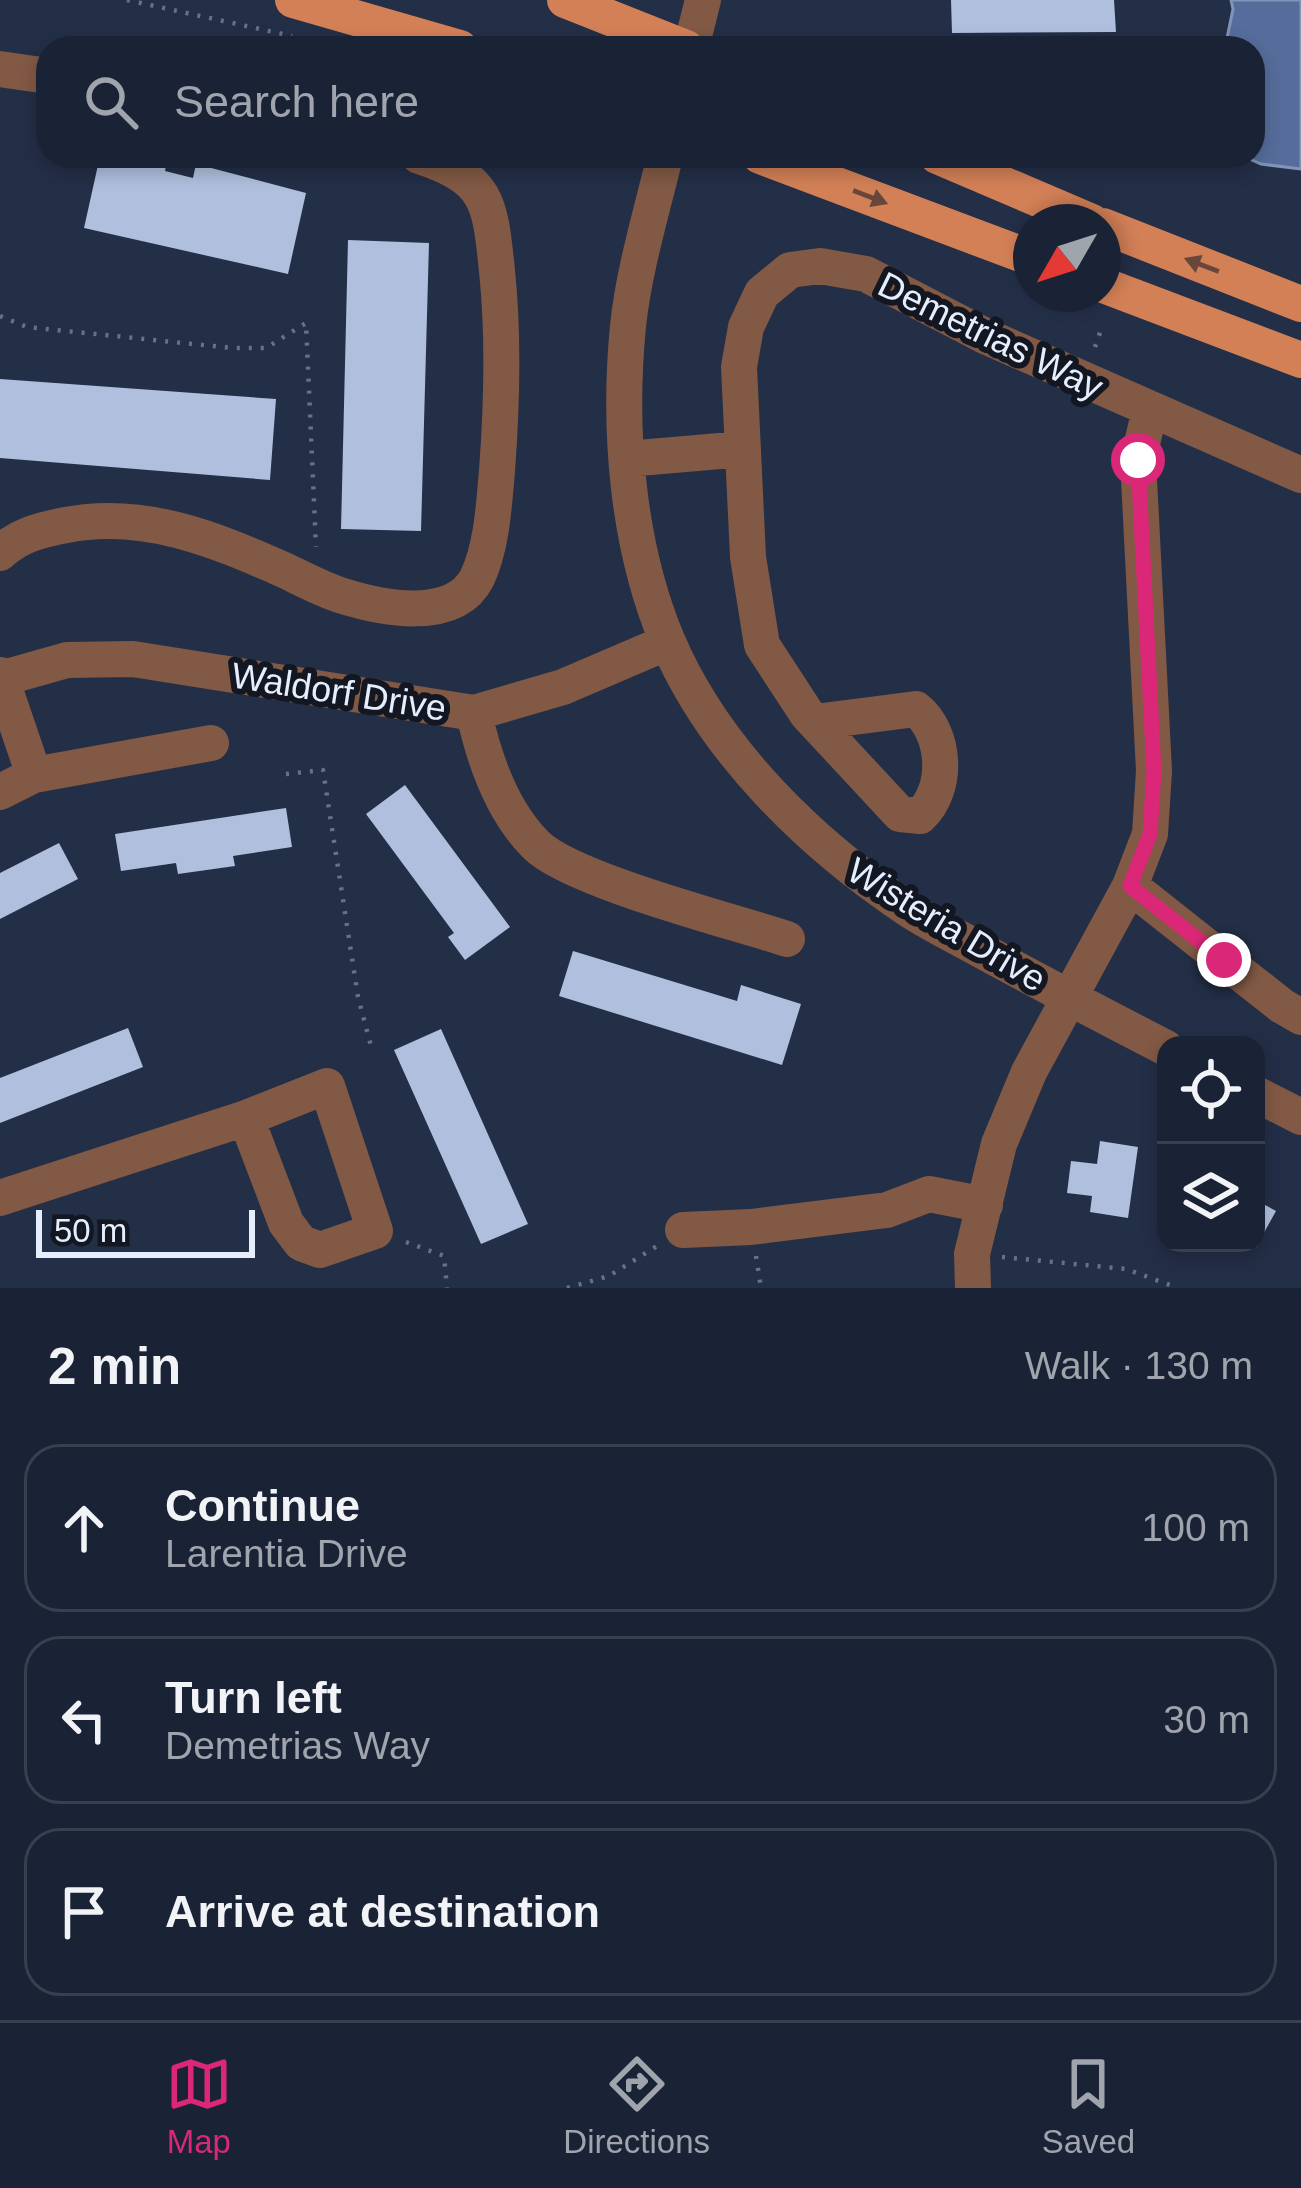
<!DOCTYPE html>
<html lang="en">
<head>
<meta charset="utf-8">
<style>
  :root { --surface:#1a2335; --page:#232b3d; --text:#f1f3f6; --muted:#9fa4ad; --line:#384050; --accent:#db2777 }
  body { margin:0; font-family:Arial,sans-serif; background:var(--page); color:var(--text) }
  .controls { position:absolute; right:36px; bottom:36px; display:grid; overflow:hidden; border-radius:24px; box-shadow:0 6px 18px #0003 }
  .controls button { width:108px; height:108px; display:grid; place-items:center; padding:0; border:0; border-bottom:3px solid var(--line); background:var(--surface); color:var(--text); font:60px sans-serif }
  .compass { position:absolute; left:1013px; top:204px; width:108px; height:108px; border-radius:50%; background:var(--surface); box-shadow:0 6px 18px #0003; rotate:231deg }
  .scale { position:absolute; left:36px; bottom:30px; width:219px; box-sizing:border-box; padding-left:12px; border:6px solid #e6eefe; border-top:0; font-size:33px; line-height:42px; white-space:nowrap; color:#e6eefe; -webkit-text-stroke:9px #121722; paint-order:stroke }
  .stop { position:absolute; width:36px; height:36px; margin:-27px; border:9px solid #db2777; border-radius:50%; background:#fff }
  .stop.end { background:#db2777; border-color:#fff; box-shadow:0 3px 12px #0008 }
  .list { margin:0; padding:0; list-style:none }
  h2 { display:flex; justify-content:space-between; align-items:center; height:156px; margin:0; padding:0 48px; font-size:51px }
  h2 small { font-size:39px; font-weight:400; color:var(--muted) }
  .list li { display:grid; grid-template-columns:78px 1fr auto; gap:36px; align-items:center; box-sizing:border-box; height:168px; margin:0 24px 24px; padding:0 24px; border:3px solid var(--line); border-radius:36px }
  .list b { display:block; font-size:45px; white-space:nowrap }
  .list p { margin:0; font-size:39px; white-space:nowrap; color:var(--muted) }
  .list em { font-size:39px; font-style:normal; color:var(--muted) }
  .icon { flex:none; width:66px; height:66px; fill:none; stroke:currentColor; stroke-width:2; stroke-linecap:round; stroke-linejoin:round }
  .map { position:relative; flex:none; width:1301px; height:1288px; overflow:hidden }
  .search { position:absolute; background:var(--surface); box-shadow:0 6px 18px #0003; left:36px; right:36px; top:36px; height:132px; display:flex; align-items:center; gap:30px; box-sizing:border-box; padding:0 42px; border-radius:36px; color:var(--muted); font-size:45px }
  .sheet { height:732px; background:var(--surface) }
  nav { display:flex; justify-content:space-around; align-items:center; box-sizing:border-box; height:168px; border-top:3px solid var(--line); background:var(--surface); font-size:33px; color:var(--muted) }
  nav a { display:grid; justify-items:center; gap:6px }
  nav .on { color:var(--accent) }
  .map>svg:first-child { display:block }
  .water { fill:#566d9c; stroke:#8194b9; stroke-width:3 }
  .building { fill:#afbfdd }
  .lines { fill:none; stroke-linecap:round; stroke-linejoin:round }
  .path { stroke:#677287; stroke-width:4.5; stroke-dasharray:3 9; stroke-linecap:butt }
  .minor { stroke:#825945; stroke-width:36 }
  .major { stroke:#d38057; stroke-width:36 }
  .oneway { fill:#69463a }
  .route { stroke:#db2777; stroke-width:15 }
  .labels { text-anchor:middle; stroke-width:12; stroke-linejoin:round; paint-order:stroke }
  .street-label { font-size:36px; fill:#e6eefe; stroke:#121722 }
</style>
</head>
<body>
<div class="map">
<svg width="1301" height="1288" viewBox="0 0 1301 1288">
  <rect width="100%" height="100%" fill="#232f47"/>
  <path class="water" d="M1231 0H1301V169L1261 164 1243 156H1253V48H1225L1233 9Z"/>
  <path class="building" d="M951 0H1114L1116 32 952 33Z
    M100 156H122L166 166 165 171 193 178 196 164 306 193 288 274 84 228Z
    M348 240 429 243 421 531 341 529Z
    M0 379 276 399 270 480 0 458Z
    M405 785 510 927 465 960 448 937 454 933 366 814Z
    M286 808 292 847 233 856 235 866 178 874 176 863 121 871 115 834Z
    M59 843 78 879 0 919V873Z
    M573 951 737 1001 741 985 801 1004 782 1065 559 996Z
    M128 1028 143 1067 0 1123V1078Z
    M441 1029 528 1224 481 1244 394 1050Z
    M1100 1141 1138 1147 1128 1218 1090 1212 1092 1196 1067 1193 1071 1161 1097 1164Z
    M1256 1200 1276 1211 1256 1247Z"/>
  <g class="lines">
    <path class="path" d="M127 0 292 36
      M0 316 27 327 232 348H266L306 323 316 547
      M1095 347 1102 327
      M286 774 323 770 358 997 372 1050
      M406 1242 444 1256 447 1288
      M756 1256 761 1288
      M1002 1257 1126 1269 1178 1288
      M567 1288 609 1276 657 1246"/>
    <path class="minor" d="M691 48 703 0
      M0 69 48 76
      M665 156C652 211 634 269 628 326 618 429 627 544 667 640 714 751 811 844 908 909 934 926 962 939 988 954 1047 986 1106 1017 1166 1048
      M627 459 743 449
      M0 553C19 535 40 530 66 525 144 510 214 539 284 570 303 579 323 590 343 596 381 608 454 623 477 578 492 547 494 504 497 471 502 404 504 338 497 271 490 202 489 179 419 156
      M0 675 34 775
      M0 679 67 660 133 659 474 713 563 687 668 642
      M474 713C484 759 502 811 536 845 571 880 732 921 787 939
      M815 722 916 709C946 733 949 789 920 816L900 814 807 714 762 645 748 557 739 367 746 327 762 293 790 270 820 266 866 274 985 336 1301 475
      M0 792 34 775 211 743
      M1130 886 1282 1006 1301 1017
      M1256 1094 1301 1117
      M0 1198 246 1118 327 1086 375 1231 320 1250 301 1243 286 1223 246 1118
      M683 1230 751 1227 887 1210 929 1194 985 1205
      M973 1288 972 1254 999 1144 1029 1072 1130 886 1150 834 1154 771 1138 460 1150 410"/>
    <path class="major" d="M293 0 460 48
      M565 0 686 48
      M760 156 1031 258
      M937 156 1092 222
      M1103 226 1301 304
      M1103 285 1301 360"/>
  </g>
  <defs><path id="oneway-solid" d="M-6-.8H1V-3.2L6.5 0L1 3.2V.8H-6Z" transform="scale(3)"/></defs>
  <g class="oneway">
    <use href="#oneway-solid" transform="translate(870 197) rotate(21)"/>
    <use href="#oneway-solid" transform="translate(1202 265) rotate(-159)"/>
  </g>
  <g class="lines">
    <path class="route" d="M1138 460 1154 771 1150 834 1130 886 1224 960"/>
  </g>
  <g class="labels">
    <g class="street-label">
      <text transform="translate(991 335) rotate(26)" y="13">Demetrias Way</text>
      <text transform="translate(339 691) rotate(9)" y="13">Waldorf Drive</text>
      <text transform="translate(947 924) rotate(31)" y="13">Wisteria Drive</text>
    </g>
  </g>
</svg>
<div class="controls">
<button><svg class="icon" aria-label="locate" viewBox="0 0 24 24"><circle cx="12" cy="12" r="6"/><path d="M12 2v4M12 18v4M2 12h4M18 12h4"/></svg></button>
<button><svg class="icon" aria-label="layers" viewBox="0 0 24 24"><path d="M12 4l9 5-9 5-9-5zM3 14l9 5 9-5"/></svg></button>
</div>
<svg class="compass" viewBox="-18 -18 36 36"><path d="M0-13l5 13h-10z" fill="#e53935"/><path d="M0 13l5-13h-10z" fill="#9fa4ad"/></svg>
<div class="scale">50 m</div>
<div class="stop" style="left:1138px;top:460px"></div>
<div class="stop end" style="left:1224px;top:960px"></div>
<div class="search"><svg class="icon" aria-label="search" viewBox="0 0 24 24"><circle cx="10" cy="10" r="6"/><path d="M15 15l6 6"/></svg>Search here</div>
</div>
<section class="sheet">
<h2>2 min<small>Walk · 130 m</small></h2>
<ul class="list">
<li><svg class="icon" aria-label="ahead" viewBox="0 0 24 24"><path d="M12 20V5M6 11l6-6 6 6"/></svg><div><b>Continue</b><p>Larentia Drive</p></div><em>100 m</em></li>
<li><svg class="icon" aria-label="left" viewBox="0 0 24 24"><path d="M17 20v-9H6M10 6l-5 5 5 5"/></svg><div><b>Turn left</b><p>Demetrias Way</p></div><em>30 m</em></li>
<li><svg class="icon" aria-label="arrive" viewBox="0 0 24 24"><path d="M6 21V4h12l-3 4 3 4H6"/></svg><div><b>Arrive at destination</b></div></li>
</ul>
</section>
<nav>
<a class="on"><svg class="icon" aria-label="map" viewBox="0 0 24 24"><path d="M3 6l6-2 6 2 6-2v14l-6 2-6-2-6 2zM9 4v14M15 6v14"/></svg>Map</a>
<a><svg class="icon" aria-label="directions" viewBox="0 0 24 24"><path d="M12 3l9 9-9 9-9-9zM9 14v-3h6M13 9l2 2-2 2"/></svg>Directions</a>
<a><svg class="icon" aria-label="saved" viewBox="0 0 24 24"><path d="M7 4h10v16l-5-4-5 4z"/></svg>Saved</a>
</nav>
</body>
</html>
